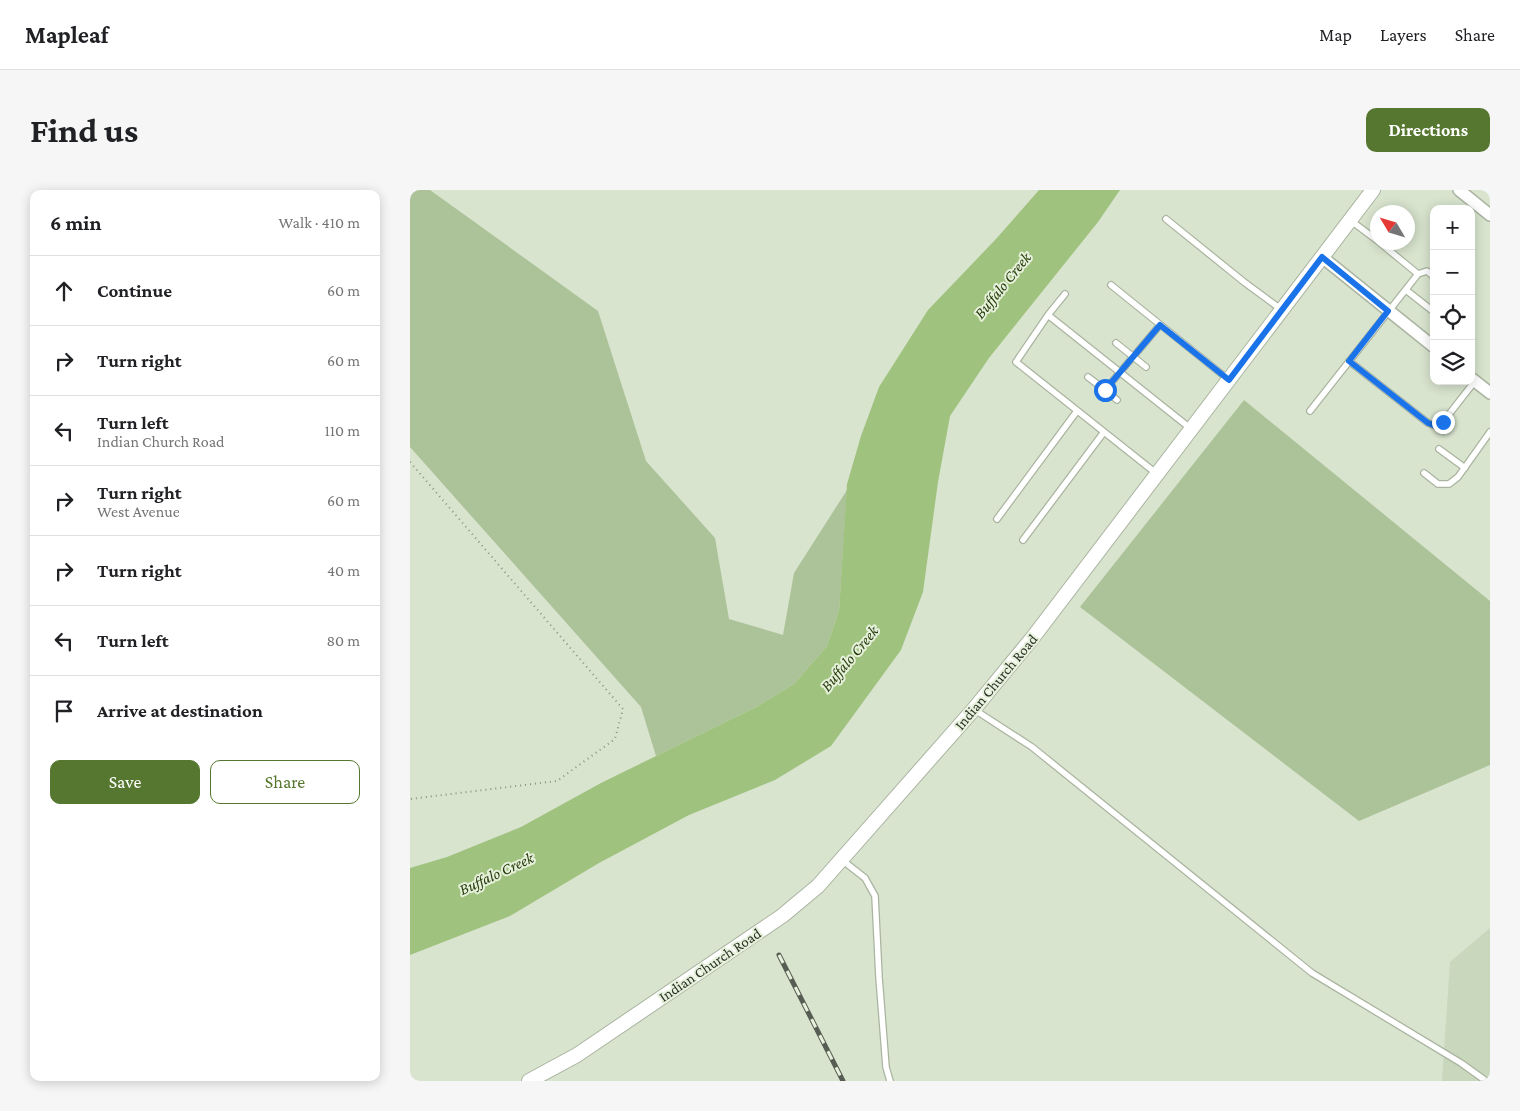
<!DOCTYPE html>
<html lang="en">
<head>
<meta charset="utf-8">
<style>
  :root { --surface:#fff; --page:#f6f6f6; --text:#202124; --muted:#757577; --line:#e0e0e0; --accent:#56772f }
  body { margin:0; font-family:"Crimson Pro",serif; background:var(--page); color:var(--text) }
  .controls { position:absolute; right:15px; top:15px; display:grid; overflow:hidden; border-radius:10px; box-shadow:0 2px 12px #0003 }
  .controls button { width:45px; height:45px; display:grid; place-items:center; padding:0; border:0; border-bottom:1px solid var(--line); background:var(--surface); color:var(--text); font:25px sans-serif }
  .compass { position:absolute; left:960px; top:15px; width:45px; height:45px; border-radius:50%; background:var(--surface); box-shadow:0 2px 12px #0003; rotate:308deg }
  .stop { position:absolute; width:15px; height:15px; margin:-11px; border:4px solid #1a73e8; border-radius:50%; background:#fff }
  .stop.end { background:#1a73e8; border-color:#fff; box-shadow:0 1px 5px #0008 }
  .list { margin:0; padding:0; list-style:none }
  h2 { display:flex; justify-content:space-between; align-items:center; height:65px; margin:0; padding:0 20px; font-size:21px }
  h2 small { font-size:16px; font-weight:400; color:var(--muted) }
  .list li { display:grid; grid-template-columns:32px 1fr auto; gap:15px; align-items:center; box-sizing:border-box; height:70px; padding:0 20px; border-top:1px solid var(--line) }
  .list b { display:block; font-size:19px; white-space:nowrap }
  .list p { margin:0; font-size:16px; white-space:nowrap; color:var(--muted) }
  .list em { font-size:16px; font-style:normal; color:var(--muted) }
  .actions { display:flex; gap:10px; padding:15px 20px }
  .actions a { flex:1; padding:11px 0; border:1px solid var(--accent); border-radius:10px; text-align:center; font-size:18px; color:var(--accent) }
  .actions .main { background:var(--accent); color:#fff }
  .icon { flex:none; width:28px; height:28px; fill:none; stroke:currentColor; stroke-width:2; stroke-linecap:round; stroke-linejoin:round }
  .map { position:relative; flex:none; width:1080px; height:891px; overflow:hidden; border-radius:10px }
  header { display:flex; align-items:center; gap:30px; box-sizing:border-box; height:70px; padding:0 25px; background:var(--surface); border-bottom:1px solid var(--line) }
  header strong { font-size:24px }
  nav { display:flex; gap:28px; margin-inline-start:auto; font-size:18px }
  .intro { display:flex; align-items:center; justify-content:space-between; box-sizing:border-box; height:120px; padding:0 30px }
  h1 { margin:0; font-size:35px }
  .button { padding:12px 22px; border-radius:10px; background:var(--accent); color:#fff; font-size:18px; font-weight:700 }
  main { display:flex; gap:30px; padding:0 30px }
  aside { flex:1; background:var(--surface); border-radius:10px; box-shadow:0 2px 12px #0003 }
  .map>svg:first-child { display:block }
  .built { fill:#c9d7bc }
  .green { fill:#acc298 }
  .water { fill:#a0c27f }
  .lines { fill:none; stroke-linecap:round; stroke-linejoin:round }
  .service-casing { stroke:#aab4a0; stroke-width:8 }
  .minor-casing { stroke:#aab4a0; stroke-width:14 }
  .tertiary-casing { stroke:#aab4a0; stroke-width:16 }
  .path { stroke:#8a9383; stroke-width:2; stroke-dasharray:1 4; stroke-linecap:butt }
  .service { stroke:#fff; stroke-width:5.5 }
  .minor { stroke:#fff; stroke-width:11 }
  .tertiary { stroke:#fff; stroke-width:14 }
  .rail-casing { stroke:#575d52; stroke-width:5 }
  .rail { stroke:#e6f1db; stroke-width:3; stroke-dasharray:9; stroke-linecap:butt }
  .route { stroke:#1a73e8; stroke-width:6 }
  .labels { text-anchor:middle; stroke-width:4; stroke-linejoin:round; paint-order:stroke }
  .street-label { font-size:15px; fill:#2c3028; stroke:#e6f1db }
  .water-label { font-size:16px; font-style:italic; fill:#283d0c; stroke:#e6f1db }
</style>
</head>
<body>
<header>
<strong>Mapleaf</strong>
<nav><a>Map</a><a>Layers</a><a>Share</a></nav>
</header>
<div class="intro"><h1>Find us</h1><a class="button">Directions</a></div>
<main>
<aside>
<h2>6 min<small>Walk · 410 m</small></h2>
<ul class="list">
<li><svg class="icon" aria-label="ahead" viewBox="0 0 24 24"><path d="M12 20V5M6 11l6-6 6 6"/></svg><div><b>Continue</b></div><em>60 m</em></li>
<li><svg class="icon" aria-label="right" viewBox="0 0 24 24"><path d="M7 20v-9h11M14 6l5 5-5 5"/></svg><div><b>Turn right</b></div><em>60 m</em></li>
<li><svg class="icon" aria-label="left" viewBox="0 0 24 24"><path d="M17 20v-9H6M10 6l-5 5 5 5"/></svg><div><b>Turn left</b><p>Indian Church Road</p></div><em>110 m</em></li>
<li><svg class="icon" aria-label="right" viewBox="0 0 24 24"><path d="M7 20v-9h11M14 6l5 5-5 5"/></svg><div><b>Turn right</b><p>West Avenue</p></div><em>60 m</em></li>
<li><svg class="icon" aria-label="right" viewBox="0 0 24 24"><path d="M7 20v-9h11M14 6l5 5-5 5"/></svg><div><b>Turn right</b></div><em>40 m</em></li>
<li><svg class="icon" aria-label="left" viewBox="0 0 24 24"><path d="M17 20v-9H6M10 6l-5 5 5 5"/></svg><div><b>Turn left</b></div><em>80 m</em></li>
<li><svg class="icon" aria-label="arrive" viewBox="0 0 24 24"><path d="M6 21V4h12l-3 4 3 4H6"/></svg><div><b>Arrive at destination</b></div></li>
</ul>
<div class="actions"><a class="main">Save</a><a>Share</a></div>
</aside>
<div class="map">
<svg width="1080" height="891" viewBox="0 0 1080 891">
  <rect width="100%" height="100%" fill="#d8e4ce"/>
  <path class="built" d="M1080 738V891H1032L1040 772Z"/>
  <path class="green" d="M0 0H20L188 121 236 271 305 348 319 429 373 445 384 383 437 300 429 421 417 456 384 494 348 516 246 566 231 517 0 257Z
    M834 210 1080 411V575L949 631 670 417Z"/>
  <path class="water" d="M629 0H710L688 32 579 168 540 226 528 292 513 402 491 460 421 556 365 590 279 625 189 673 100 726 0 765V678L37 667 111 637 191 593 348 516 384 494 417 456 429 421 437 294 451 246 469 197 518 120 586 49Z"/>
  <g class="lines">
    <g class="service-casing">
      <path id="service" d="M756 29 834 92 872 120
        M940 30 968 51
        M1008 84 1017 81 1024 87
        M701 95 819 190
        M996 100 1024 122
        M655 104 638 125 780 238
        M638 125 606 172 747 284
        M706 153 736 177
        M939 171 1018 233 1026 236 1033 232 1065 191
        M678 187 695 200
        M707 210 695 200 750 135
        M900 221 1008 84 969 52
        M1029 259 1055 278
        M1014 283 1028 294H1039L1048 287 1080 242
        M587 329 667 221
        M613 350 694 242
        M565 520 622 557 902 783 1051 873 1076 891
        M432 670 455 688 465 706 469 787 476 877 480 891"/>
    </g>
    <g class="minor-casing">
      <path id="minor" d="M1049 0 1080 25
        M912 67 1024 157
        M1061 188 1080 203"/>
    </g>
    <g class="tertiary-casing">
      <path id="tertiary" d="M119 891 167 865 372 726 408 696 564 519 624 446 963 0"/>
    </g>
    <path class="path" d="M0 272 213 519 205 549 147 591 0 609"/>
    <use href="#service" class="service"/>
    <use href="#minor" class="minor"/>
    <use href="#tertiary" class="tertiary"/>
    <g class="rail-casing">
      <path id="rail" d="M369 765 433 891"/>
    </g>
    <use href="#rail" class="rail"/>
  </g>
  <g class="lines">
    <path class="route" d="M695 200 750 135 819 190 912 67 978 121 939 171 1018 233 1026 236 1033 232"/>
  </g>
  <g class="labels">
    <g class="street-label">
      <text transform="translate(586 492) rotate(-50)" y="5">Indian Church Road</text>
      <text transform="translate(300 775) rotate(-34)" y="5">Indian Church Road</text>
    </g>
    <g class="water-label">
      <text transform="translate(592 95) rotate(-51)" y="6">Buffalo Creek</text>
      <text transform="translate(439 468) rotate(-50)" y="6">Buffalo Creek</text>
      <text transform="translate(86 683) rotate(-25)" y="6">Buffalo Creek</text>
    </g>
  </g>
</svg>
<div class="controls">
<button>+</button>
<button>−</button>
<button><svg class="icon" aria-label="locate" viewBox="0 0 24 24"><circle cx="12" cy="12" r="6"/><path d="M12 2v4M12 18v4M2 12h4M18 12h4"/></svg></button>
<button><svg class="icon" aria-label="layers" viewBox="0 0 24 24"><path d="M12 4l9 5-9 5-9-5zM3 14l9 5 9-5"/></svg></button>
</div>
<svg class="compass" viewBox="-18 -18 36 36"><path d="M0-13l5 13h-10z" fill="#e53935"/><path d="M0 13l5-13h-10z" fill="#757577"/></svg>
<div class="stop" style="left:695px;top:200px"></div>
<div class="stop end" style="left:1033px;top:232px"></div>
</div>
</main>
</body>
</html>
